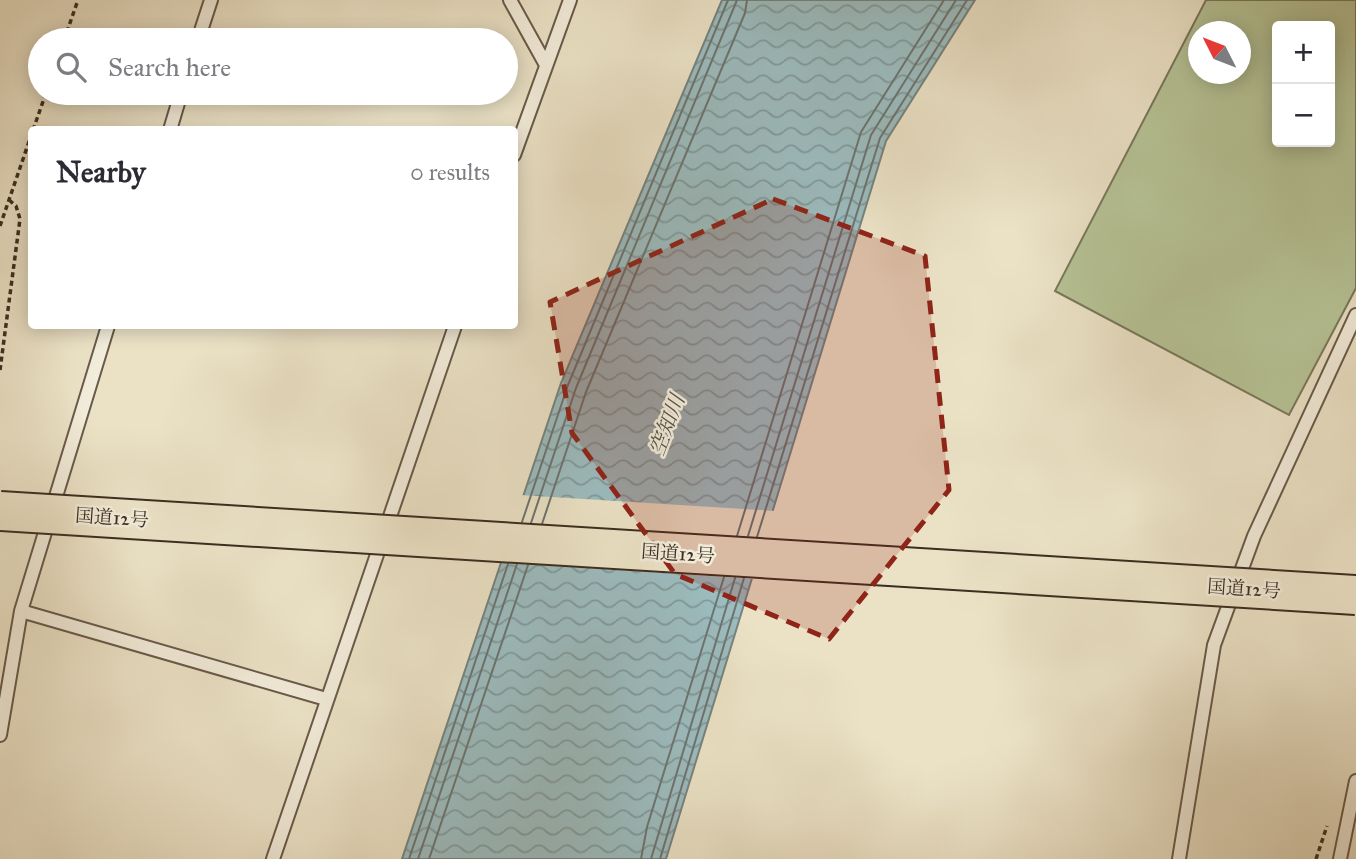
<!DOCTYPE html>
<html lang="en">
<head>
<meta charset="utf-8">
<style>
  :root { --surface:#fff; --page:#f2f2f3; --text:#2b2b33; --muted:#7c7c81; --line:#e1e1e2 }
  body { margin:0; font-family:"IM FELL Great Primer","Noto Serif JP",serif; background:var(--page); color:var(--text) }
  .controls { position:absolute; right:21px; top:21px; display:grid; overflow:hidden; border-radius:7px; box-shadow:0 4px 18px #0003 }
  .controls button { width:63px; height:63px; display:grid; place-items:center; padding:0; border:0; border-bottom:2px solid var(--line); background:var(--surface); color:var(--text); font:35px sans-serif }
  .compass { position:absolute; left:1188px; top:21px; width:63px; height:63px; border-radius:50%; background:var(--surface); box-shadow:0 4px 18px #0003; rotate:312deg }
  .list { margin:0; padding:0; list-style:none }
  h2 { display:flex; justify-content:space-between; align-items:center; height:91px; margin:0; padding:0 28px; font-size:30px }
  h2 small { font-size:23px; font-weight:400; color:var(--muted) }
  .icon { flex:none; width:38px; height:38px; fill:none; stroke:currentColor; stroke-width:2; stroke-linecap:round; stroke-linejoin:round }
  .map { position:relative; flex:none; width:1356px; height:859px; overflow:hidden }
  .search { position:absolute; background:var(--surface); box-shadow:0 4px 18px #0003; left:28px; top:28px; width:490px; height:77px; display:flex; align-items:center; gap:18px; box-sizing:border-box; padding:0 24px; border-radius:38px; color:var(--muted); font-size:26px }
  .panel { position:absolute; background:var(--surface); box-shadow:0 4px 18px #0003; left:28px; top:126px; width:490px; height:203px; border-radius:7px }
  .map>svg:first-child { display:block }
  .pitch { fill:#b6c396; stroke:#79785b; stroke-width:2; fill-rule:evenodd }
  .water { fill:url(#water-waves); stroke:#76837f; stroke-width:2 }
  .pier { fill:#ebe2c6 }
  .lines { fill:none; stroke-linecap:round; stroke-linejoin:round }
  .shore { stroke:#6c7470; stroke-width:2 }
  .lane-casing { stroke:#685a4a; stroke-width:16 }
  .path { stroke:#3c2d20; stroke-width:3.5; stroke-dasharray:5 3.5; stroke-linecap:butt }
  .lane { stroke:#f2ecda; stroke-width:12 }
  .highway-bridge-casing { stroke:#3c2d20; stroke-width:42; stroke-linecap:butt }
  .highway-bridge { stroke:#ebe2c6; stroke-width:38 }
  .marked { fill:#8f2418; fill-opacity:0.2; stroke:#8f2418; stroke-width:5; stroke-dasharray:14 9; stroke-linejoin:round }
  .labels { text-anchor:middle; stroke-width:5; stroke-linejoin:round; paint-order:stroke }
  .street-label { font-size:19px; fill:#3c2d20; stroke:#f2ecda }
  .water-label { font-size:21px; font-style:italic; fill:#545148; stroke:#f2ecda }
</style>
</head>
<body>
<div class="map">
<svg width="1356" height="859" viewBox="0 0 1356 859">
  <defs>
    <pattern id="water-waves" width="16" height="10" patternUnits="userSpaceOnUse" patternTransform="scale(1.75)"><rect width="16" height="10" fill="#9cbcbf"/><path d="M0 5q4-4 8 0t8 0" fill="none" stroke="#80999b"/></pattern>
  </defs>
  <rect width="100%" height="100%" fill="#ebe2c6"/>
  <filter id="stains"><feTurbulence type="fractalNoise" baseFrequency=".00286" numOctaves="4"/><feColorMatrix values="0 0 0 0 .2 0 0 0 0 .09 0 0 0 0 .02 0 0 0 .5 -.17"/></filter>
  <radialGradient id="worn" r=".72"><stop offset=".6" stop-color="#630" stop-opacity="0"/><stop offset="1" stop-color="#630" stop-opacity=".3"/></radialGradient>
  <path class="pitch" d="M1206 0H1356V288L1289 415 1055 291ZM1277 26H1330V142H1277ZM1198 32H1240V74H1198Z"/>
  <path class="water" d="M722 0H975L886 141 666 859H402L561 383Z"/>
  <path class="pier" d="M520 495 776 511 755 579 497 562Z"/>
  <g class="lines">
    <path class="shore" d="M522 522 568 385 728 0
      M531 523 576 388 737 0
      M542 524 586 392 745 13 747 0
      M737 536 861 132 944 0
      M748 536 871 135 956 0
      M757 537 880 138 967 0
      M409 859 508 564
      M418 859 517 564
      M429 859 528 565
      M641 859 647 827 724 577
      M651 859 735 578
      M660 859 744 578"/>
    <g class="lane-casing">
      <path id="lane" d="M510 0 546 65
        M198 40 211 0
        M170 130 181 93
        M514 155 570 0
        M21 611 326 699
        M0 735 21 611 108 326
        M273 859 455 326
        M1179 859 1214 645 1254 536 1356 315
        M1340 859 1356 781"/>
    </g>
    <path class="path" d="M64 40 78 0
      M33 130 46 93
      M0 226 32 133
      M0 370 20 219 16 206 8 199
      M1316 859 1327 826"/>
    <use href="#lane" class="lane"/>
    <g class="highway-bridge-casing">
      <path id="highway-bridge" d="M0 511 1356 595"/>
    </g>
    <use href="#highway-bridge" class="highway-bridge"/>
  </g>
  <path class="marked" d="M773 199 925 256 949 490 829 639 675 574 572 433 550 302Z"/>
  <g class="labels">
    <g class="street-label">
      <text transform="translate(112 517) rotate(4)" y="7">国道12号</text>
      <text transform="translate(678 553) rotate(4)" y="7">国道12号</text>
      <text transform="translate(1244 588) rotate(4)" y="7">国道12号</text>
    </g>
    <g class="water-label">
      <text transform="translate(667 425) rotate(-69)" y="7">空知川</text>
    </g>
  </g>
  <rect width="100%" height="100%" filter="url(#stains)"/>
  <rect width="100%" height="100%" fill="url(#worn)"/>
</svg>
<div class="controls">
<button>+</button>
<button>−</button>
</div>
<svg class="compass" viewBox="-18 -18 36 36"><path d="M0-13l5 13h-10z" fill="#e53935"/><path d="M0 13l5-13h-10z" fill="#7c7c81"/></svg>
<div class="search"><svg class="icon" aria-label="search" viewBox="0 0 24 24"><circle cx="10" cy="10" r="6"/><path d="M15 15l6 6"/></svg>Search here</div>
<section class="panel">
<h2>Nearby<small>0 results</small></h2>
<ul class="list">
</ul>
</section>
</div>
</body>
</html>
